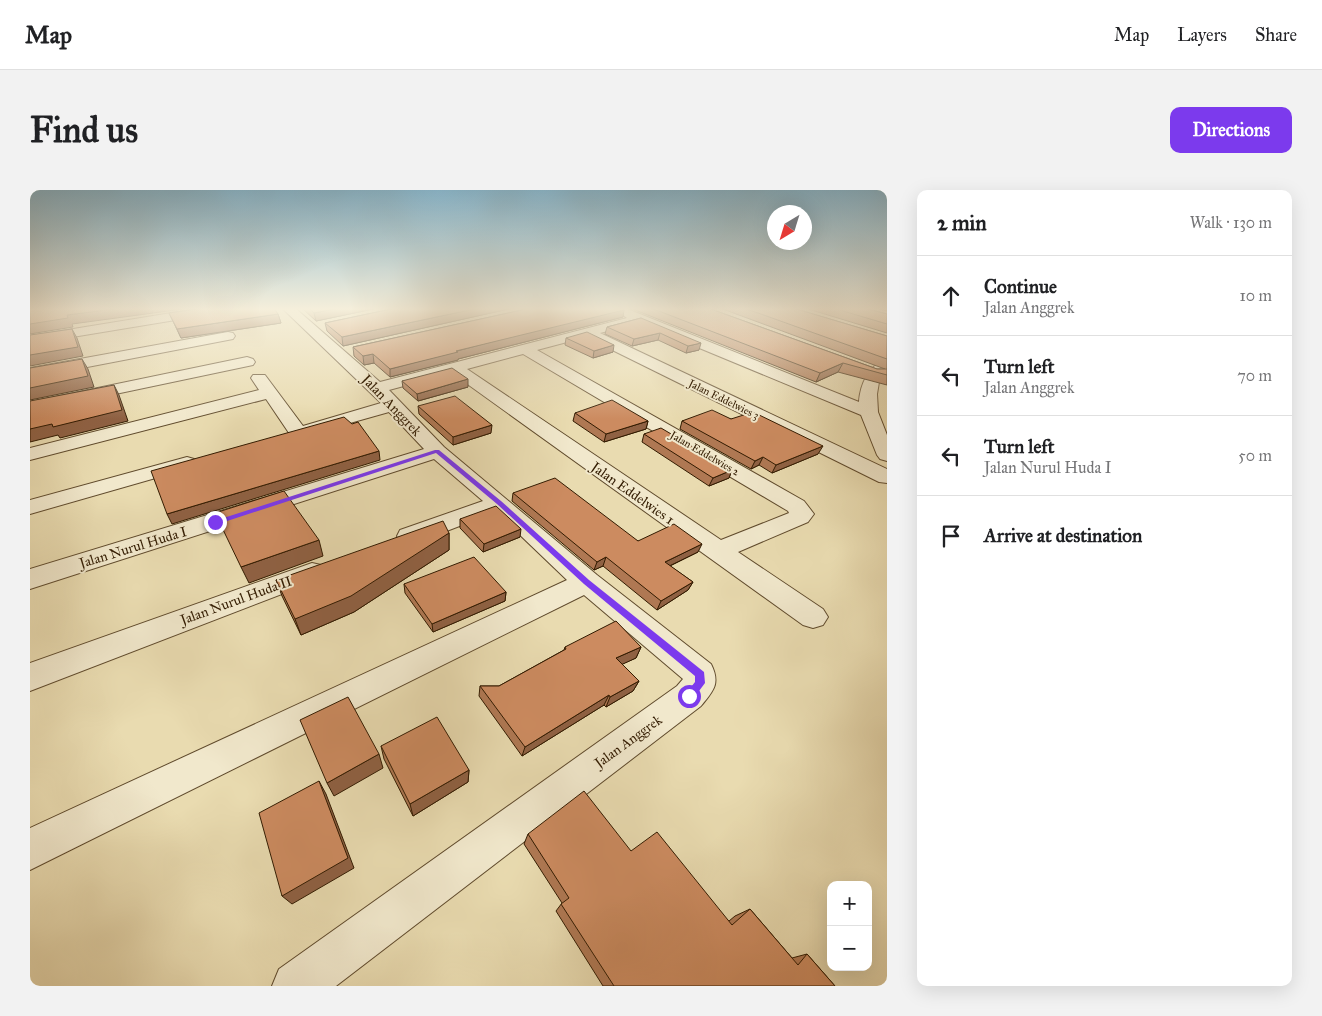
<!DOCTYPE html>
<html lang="en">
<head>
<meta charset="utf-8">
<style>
  :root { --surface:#fff; --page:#f2f2f2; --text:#202124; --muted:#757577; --line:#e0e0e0; --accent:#7c3aed }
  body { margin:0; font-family:"IM FELL Great Primer",serif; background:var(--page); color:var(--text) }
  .controls { position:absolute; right:15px; bottom:15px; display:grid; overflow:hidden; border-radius:10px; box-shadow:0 5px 20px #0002 }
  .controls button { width:45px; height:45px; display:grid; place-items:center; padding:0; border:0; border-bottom:1px solid var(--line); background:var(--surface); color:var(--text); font:25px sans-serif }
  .compass { position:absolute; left:737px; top:15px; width:45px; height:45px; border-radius:50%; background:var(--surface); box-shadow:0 5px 20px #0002; rotate:218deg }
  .stop { position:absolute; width:15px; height:15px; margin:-11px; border:4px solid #7c3aed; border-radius:50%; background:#fff }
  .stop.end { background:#7c3aed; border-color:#fff; box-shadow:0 1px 5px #0008 }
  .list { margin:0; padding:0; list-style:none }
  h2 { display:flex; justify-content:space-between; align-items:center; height:65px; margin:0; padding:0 20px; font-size:21px }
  h2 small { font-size:16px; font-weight:400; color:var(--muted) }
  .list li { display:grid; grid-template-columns:32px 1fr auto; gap:15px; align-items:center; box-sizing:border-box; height:80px; padding:0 20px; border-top:1px solid var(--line) }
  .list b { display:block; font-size:19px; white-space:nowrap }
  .list p { margin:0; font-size:16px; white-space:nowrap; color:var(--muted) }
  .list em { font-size:16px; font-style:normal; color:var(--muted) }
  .icon { flex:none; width:28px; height:28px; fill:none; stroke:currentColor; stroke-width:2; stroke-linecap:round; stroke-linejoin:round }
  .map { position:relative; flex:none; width:857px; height:796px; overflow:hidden; border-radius:10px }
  header { display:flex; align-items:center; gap:30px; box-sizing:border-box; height:70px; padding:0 25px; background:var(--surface); border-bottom:1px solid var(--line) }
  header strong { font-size:24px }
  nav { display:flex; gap:28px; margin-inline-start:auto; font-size:18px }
  .intro { display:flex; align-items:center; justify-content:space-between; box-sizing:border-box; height:120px; padding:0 30px }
  h1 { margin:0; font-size:35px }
  .button { padding:12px 22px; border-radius:10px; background:var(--accent); color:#fff; font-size:18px; font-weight:700 }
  main { display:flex; gap:30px; padding:0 30px }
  aside { flex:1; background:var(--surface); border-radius:10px; box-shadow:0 5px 20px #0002 }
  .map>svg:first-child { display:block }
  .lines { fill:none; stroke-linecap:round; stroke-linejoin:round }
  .street-casing { stroke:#604b2d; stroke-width:2 }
  .street { fill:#f1e8cc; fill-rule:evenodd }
  .wall { fill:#af7853; stroke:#321b01 }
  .shaded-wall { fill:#8f6143; stroke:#321b01 }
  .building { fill:#cc8b60; stroke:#321b01 }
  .route { fill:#7c3aed }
  .labels { text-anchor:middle; stroke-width:4; stroke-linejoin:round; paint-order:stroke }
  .far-street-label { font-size:11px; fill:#321b01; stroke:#f1e8cc }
  .street-label { font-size:14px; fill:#321b01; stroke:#f1e8cc }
</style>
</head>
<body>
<header>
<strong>Map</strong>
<nav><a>Map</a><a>Layers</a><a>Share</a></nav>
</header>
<div class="intro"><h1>Find us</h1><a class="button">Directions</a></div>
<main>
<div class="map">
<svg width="857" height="796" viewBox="0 0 857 796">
  <rect width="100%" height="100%" fill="#e9dbb0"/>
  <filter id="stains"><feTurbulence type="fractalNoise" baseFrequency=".004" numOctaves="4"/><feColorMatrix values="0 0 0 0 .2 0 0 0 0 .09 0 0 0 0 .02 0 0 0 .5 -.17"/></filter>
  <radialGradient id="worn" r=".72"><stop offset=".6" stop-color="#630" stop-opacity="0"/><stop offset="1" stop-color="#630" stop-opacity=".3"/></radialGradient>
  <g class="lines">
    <g class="street-casing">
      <path id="street" d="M172 118H200L194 122 0 154V146Z
        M252 118H265L350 192 597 128 589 122 595 118 829 212C830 195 839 174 857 169V182L849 192 847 204 848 222 857 245V271L850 269 847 265 831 225 609 133 570 143 857 279V293L849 292 556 147 507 160 774 311 784 324 778 332 708 362 793 419 798 427 793 435 783 438 773 435 422 183 359 200 414 257 567 385 681 474C691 494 683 501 671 516L306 796H242L249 779 647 496 653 489 554 405 0 680V638L537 390 466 322 388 352 379 354 370 352 367 346 370 340 453 311 404 269 0 399V379L394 259 359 222 288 242 277 243 275 246 268 248 261 246 236 209 0 270V258L229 200 221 188 223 185H235L273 236 351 213ZM493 164 758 321 759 323 691 350 437 179Z
        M198 142 203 143 205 146 203 149 0 188V178Z
        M217 167 223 169 225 172 223 175 0 222V212Z
        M157 267 164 269 167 273 164 277 0 324V310Z
        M282 373 291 375 295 382 291 389 0 501V473Z"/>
    </g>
    <use href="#street" class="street"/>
  </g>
  <path class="wall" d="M272 118H348L286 131Z
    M366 118H483L313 156 297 141 295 133Z
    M501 118H593V127L428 169V170L360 187 344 173 334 175 324 166 323 157Z
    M600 118H678L847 179H855L690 118H763L857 146V195L808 182 786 192Z
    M775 118H834L857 124V143Z
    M845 118H857V121Z
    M139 123 248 124 251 133 151 148Z
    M611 128 669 160 656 163 628 150 602 156 575 144 577 137Z
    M536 148 583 162 563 168 535 155Z
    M372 191 438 197 388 211 373 198Z
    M388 216 461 243 423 255 389 224Z
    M545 223 618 231 616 239 574 252 543 231Z
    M701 229 788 264 742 283 729 275 721 279 650 239 652 231Z
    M614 244 702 280 699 288 679 296 612 252Z
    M483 303 608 351 668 362 640 376 663 392 658 400 627 420 573 376 564 380 482 311Z
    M430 329 490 347 453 362 430 338Z
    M419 343V360L324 422 271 445 252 406 246 390Z
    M374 394 476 402 475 411 403 442 375 403Z
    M535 457H611L606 468 592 474 609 491 603 501 576 517 574 515 492 566 449 506 450 496H469L534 460Z
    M351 556 439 580 438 592 383 626 354 569Z
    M498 644 601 661 699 731 705 726 720 719 762 768 777 764 805 796H573L526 721 532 713 494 654Z"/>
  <path class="shaded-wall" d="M91 118H160L42 134 43 137 0 144V134L37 125Z
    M309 118H348L286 131 284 123Z
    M449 118H483L313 156 312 147Z
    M588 118H593L589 121 594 120 593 127 428 169V170L360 187V179Z
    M248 124 251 133 151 148 147 139Z
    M42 139 47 148 53 166 0 176V165Z
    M630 143 628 150 602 156 604 149Z
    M671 153 669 160 656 163 658 156Z
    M584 155 583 162 563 168 564 161Z
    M343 164 344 173 334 175 333 166Z
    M52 169 58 179 64 197 0 210V198Z
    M813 173 808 182 786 192 790 183Z
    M438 189V197L388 211 387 204Z
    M84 195 89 205 98 231 30 248 28 245 0 252V239Z
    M618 231 616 239 574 252 576 244Z
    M462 235 461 243 423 255V247Z
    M793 256 788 264 742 283 746 275Z
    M349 261 350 270 142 334 137 324Z
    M733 267 729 275 721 279 725 271Z
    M702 280 699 288 679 296 683 288Z
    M491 339 490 347 453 362 454 354Z
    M419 343V360L324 422 271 445 265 429Z
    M289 350 293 366 219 393 211 377Z
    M672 354 668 362 631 380 635 372Z
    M576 367 573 376 564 380 567 372Z
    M663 392 658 400 627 420 631 411Z
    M476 402 475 411 403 442 402 434Z
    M611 457 606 468 582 479 586 468Z
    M609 491 603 501 576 517 580 507Z
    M579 505 574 515 492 566 495 557Z
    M349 564 353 578 304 606 297 593Z
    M439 580 438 592 383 626 380 614Z
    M289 591 296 604 324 678 262 714 252 706Z"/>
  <path class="building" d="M0 118H91L37 125 38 128 0 134Z
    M174 118H244L248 124 147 139 139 123Z
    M279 118H309L284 123Z
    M366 118H449L312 147 295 133Z
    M501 118H593L594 120 426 161 428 162 360 179 343 164 333 166 323 157Z
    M621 118H678L847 179H857V185L813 173 790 183Z
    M714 118H763L857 146V169Z
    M803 118H834L857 124V134Z
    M611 128 671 153 658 156 630 143 604 149 577 137Z
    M42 139 48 157 0 165V145Z
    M557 142 584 155 564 161 536 148Z
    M52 169 58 186 0 198V178Z
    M422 178 438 189 387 204 372 191Z
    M84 195 92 220 23 237 22 234 0 239V211Z
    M425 206 462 235 423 247 388 216Z
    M582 210 618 231 576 244 545 223Z
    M682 220 701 229 723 222 793 256 746 275 733 267 725 271 652 231Z
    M314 227 322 234 328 232 349 261 137 324 121 281Z
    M631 238 702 280 683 288 614 244Z
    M525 288 608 351 644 334 672 354 635 372 663 392 631 411 576 367 567 372 483 303Z
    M254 301 289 350 211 377 185 323Z
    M466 316 491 339 454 354 430 329Z
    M413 331 419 343 321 406 265 429 246 390Z
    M444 367 476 402 402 434 374 394Z
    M586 431 611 457 586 468 609 491 580 507 579 505 495 557 450 496H469L536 459 535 457Z
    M318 507 349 564 297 593 270 530Z
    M407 527 439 580 380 614 351 556Z
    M289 591 318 668 252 706 229 623Z
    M554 601 601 661 627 642 702 735 720 719 768 775 777 764 805 796H584L531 714 539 708 498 644Z"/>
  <linearGradient id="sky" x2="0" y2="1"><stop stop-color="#88b7ce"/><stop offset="0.52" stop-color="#f5efdb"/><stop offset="1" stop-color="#f5efdb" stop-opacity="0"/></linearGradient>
  <rect width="857" height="229" fill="url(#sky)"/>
  <path class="route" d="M405 260H409L471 311 559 390 674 482 675 493 663 509 659 510 654 506 665 492V486L554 394 467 314 406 263 188 334 181 332Z"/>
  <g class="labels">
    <g class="far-street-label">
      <text transform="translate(694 209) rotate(26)" y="4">Jalan Eddelwies 3</text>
      <text transform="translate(675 263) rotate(30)" y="4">Jalan Eddelwies 2</text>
    </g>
    <g class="street-label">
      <text transform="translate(362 215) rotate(46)" y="5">Jalan Anggrek</text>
      <text transform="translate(603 303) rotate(35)" y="5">Jalan Eddelwies 1</text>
      <text transform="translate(103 357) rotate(-17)" y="5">Jalan Nurul Huda I</text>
      <text transform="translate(206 410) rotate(-20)" y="5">Jalan Nurul Huda II</text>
      <text transform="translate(598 551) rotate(-36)" y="5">Jalan Anggrek</text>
    </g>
  </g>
  <rect width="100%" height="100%" filter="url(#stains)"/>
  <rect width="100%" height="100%" fill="url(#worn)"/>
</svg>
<div class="controls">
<button>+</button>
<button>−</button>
</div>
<svg class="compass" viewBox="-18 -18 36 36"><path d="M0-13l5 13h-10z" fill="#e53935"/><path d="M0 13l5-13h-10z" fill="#757577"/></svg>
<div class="stop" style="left:659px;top:506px"></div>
<div class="stop end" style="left:185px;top:332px"></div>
</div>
<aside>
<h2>2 min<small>Walk · 130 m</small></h2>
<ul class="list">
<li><svg class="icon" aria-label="ahead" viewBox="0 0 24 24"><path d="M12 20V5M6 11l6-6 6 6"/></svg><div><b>Continue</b><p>Jalan Anggrek</p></div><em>10 m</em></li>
<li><svg class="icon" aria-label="left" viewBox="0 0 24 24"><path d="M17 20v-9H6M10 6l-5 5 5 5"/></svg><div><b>Turn left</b><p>Jalan Anggrek</p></div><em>70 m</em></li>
<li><svg class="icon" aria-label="left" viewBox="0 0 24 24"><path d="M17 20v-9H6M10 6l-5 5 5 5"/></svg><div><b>Turn left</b><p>Jalan Nurul Huda I</p></div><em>50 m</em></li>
<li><svg class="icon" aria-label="arrive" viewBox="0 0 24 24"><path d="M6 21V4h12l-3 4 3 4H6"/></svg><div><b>Arrive at destination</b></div></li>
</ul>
</aside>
</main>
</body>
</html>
